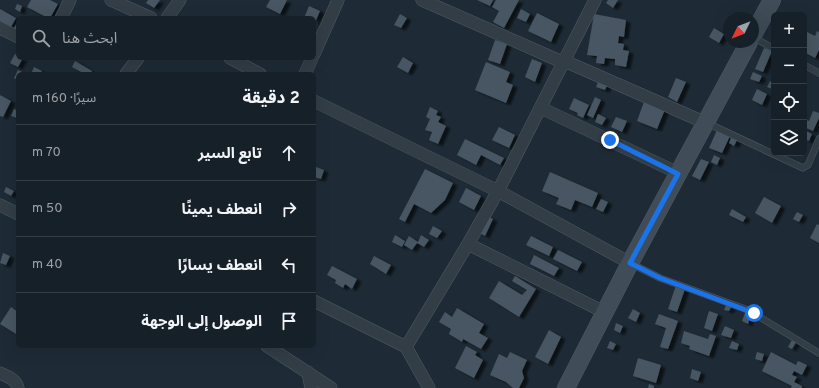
<!DOCTYPE html>
<html lang="ar">
<head>
<meta charset="utf-8">
<style>
  :root { --surface:#162028; --page:#232d34; --text:#f1f3f6; --muted:#9ea3a8; --line:#353e45 }
  body { margin:0; font-family:Overpass,"Noto Sans Arabic",sans-serif; background:var(--page); color:var(--text); direction:rtl }
  .controls { position:absolute; right:12px; top:12px; display:grid; overflow:hidden; border-radius:6px; box-shadow:0 4px 16px #0002 }
  .controls button { width:36px; height:36px; display:grid; place-items:center; padding:0; border:0; border-bottom:1px solid var(--line); background:var(--surface); color:var(--text); font:20px sans-serif }
  .compass { position:absolute; left:723px; top:12px; width:36px; height:36px; border-radius:50%; background:var(--surface); box-shadow:0 4px 16px #0002; rotate:227deg }
  .stop { position:absolute; width:12px; height:12px; margin:-9px; border:3px solid #1a73e8; border-radius:50%; background:#fff }
  .stop.end { background:#1a73e8; border-color:#fff; box-shadow:0 1px 4px #0008 }
  .list { margin:0; padding:0; list-style:none }
  h2 { display:flex; justify-content:space-between; align-items:center; height:52px; margin:0; padding:0 16px; font-size:17px }
  h2 small { font-size:13px; font-weight:400; color:var(--muted) }
  .list li { display:grid; grid-template-columns:26px 1fr auto; gap:12px; align-items:center; box-sizing:border-box; height:56px; padding:0 16px; border-top:1px solid var(--line) }
  .list b { display:block; font-size:15px; white-space:nowrap }
  .list em { font-size:13px; font-style:normal; color:var(--muted) }
  .icon { flex:none; width:22px; height:22px; fill:none; stroke:currentColor; stroke-width:2; stroke-linecap:round; stroke-linejoin:round }
  .map { position:relative; flex:none; width:819px; height:388px; overflow:hidden; direction:ltr }
  .search { position:absolute; background:var(--surface); box-shadow:0 4px 16px #0002; left:16px; top:16px; width:300px; height:44px; display:flex; align-items:center; gap:10px; box-sizing:border-box; padding:0 14px; border-radius:6px; color:var(--muted); font-size:15px }
  .panel { position:absolute; background:var(--surface); box-shadow:0 4px 16px #0002; left:16px; top:72px; width:300px; height:276px; border-radius:6px; direction:rtl }
  .map>svg:first-child { display:block }
  .building { fill:#465662; filter:url(#shadow) }
  .lines { fill:none; stroke-linecap:round; stroke-linejoin:round }
  .lane-casing { stroke:#4f5b65; stroke-width:7 }
  .street-casing { stroke:#4f5b65; stroke-width:13 }
  .secondary-casing { stroke:#4f5b65; stroke-width:18 }
  .lane { stroke:#323d46; stroke-width:6 }
  .street { stroke:#323d46; stroke-width:12 }
  .secondary { stroke:#404d59; stroke-width:17 }
  .route { stroke:#1a73e8; stroke-width:5 }
</style>
</head>
<body>
<div class="map">
<svg width="819" height="388" viewBox="0 0 819 388">
  <defs>
    <filter id="shadow"><feDropShadow dx="4.5" dy="2.5" stdDeviation="1" flood-color="#0009"/></filter>
  </defs>
  <rect width="100%" height="100%" fill="#1e2b36"/>
  <path class="building" d="M31 0H50L58 4 50 18H48L27 7Z
    M148 0H160L154 8 146 3Z
    M270 0H287L280 14 266 7Z
    M477 0H493L490 6Z
    M496 0H519L504 28 493 22 499 11 492 7Z
    M608 0H618L613 8 606 3Z
    M17 4 22 6 20 12 15 9Z
    M309 6 320 11 314 25V18H304Z
    M0 9 16 18 11 27 0 21Z
    M521 9 530 14 526 22 517 18Z
    M537 13 559 24 551 42 528 31Z
    M400 14 407 18 401 28 394 25Z
    M594 14 626 20 624 37 619 36 618 43 624 44 623 50 629 51 626 67 615 65V59L605 58 604 64 596 63 597 56 587 55Z
    M18 21V30L14 28Z
    M714 28 724 34 719 43 709 37Z
    M817 31 819 32V50L815 58 804 52V39L807 32 815 36Z
    M495 40 507 44 500 64 488 60Z
    M764 48 772 51 763 72 755 69Z
    M15 54 18 56V58H23L18 67 10 63Z
    M403 57 413 63 408 73 397 67Z
    M532 59 542 63 535 82 525 77Z
    M75 61 92 71 91 74H85L72 67Z
    M486 62 510 72 506 82 513 85 506 103 475 90Z
    M34 67 42 71 41 74H31Z
    M18 70 27 74H18V80L14 78Z
    M753 72 762 76 759 82 750 79Z
    M600 77 609 81 605 90 596 87Z
    M676 78 686 82 677 102 668 97Z
    M770 81 774 83V90L767 87Z
    M757 89 767 94 762 105 752 100Z
    M0 95 11 101 3 117 0 116Z
    M595 97 601 100 593 118 587 115Z
    M574 98 589 105 583 118 577 115 578 113 569 109Z
    M645 99 666 107 657 129 637 121Z
    M430 107 438 111 436 115 441 117 438 122 446 126 438 144 429 140 432 132 425 130 430 119 426 117Z
    M14 109 18 111 17 118 11 116Z
    M813 111 819 113V118L813 131 804 127V119L809 121Z
    M598 114 606 118 602 125 595 122Z
    M616 117 627 121 622 132 611 127Z
    M499 127 515 135 509 148 492 140Z
    M717 130 730 136 722 153 709 148Z
    M804 130 812 134 809 141 804 139Z
    M731 138 737 140 734 146 729 143Z
    M465 139 504 158 500 165 481 155 476 165 457 155Z
    M714 155 720 158 717 165 711 162Z
    M701 159 709 162 700 180 692 176Z
    M316 167 324 170 321 179 314 177Z
    M425 169 453 183 445 200 431 213 414 204 405 222 399 219Z
    M550 172 598 193 592 207 575 200 571 210 556 204 559 198 542 191Z
    M6 187 14 191 11 196 4 192Z
    M466 188 481 196 474 210 459 202Z
    M764 197 781 206 772 223 755 213Z
    M601 199 608 202 603 212 596 209Z
    M732 209 746 217 743 222 729 215Z
    M797 212 803 215 799 222 793 219Z
    M487 216 493 219 485 236 478 232Z
    M817 224 819 225V243L810 238Z
    M433 226 442 231 437 238 429 234Z
    M395 235 405 241 402 247 392 242Z
    M421 235 429 240 424 247 417 243 412 250 404 245 409 236 418 242Z
    M531 236 553 247 549 256 526 245Z
    M558 250 582 262 577 271 553 259Z
    M3 253 10 256 6 265 0 263Z
    M534 255 559 268 554 276 530 264Z
    M374 256 391 265 386 274 370 264Z
    M332 266 357 279 352 289 345 284 343 288 335 283 336 280 327 275Z
    M515 276 536 289 519 317 489 298 499 281 522 295 527 290 512 281Z
    M676 285 685 289 677 312 668 309Z
    M726 305 731 307 729 311 724 310Z
    M11 307 18 312V331L16 334 0 324Z
    M457 308 484 324 479 333 488 338 481 349 463 339 462 342 449 334 451 329 439 322 445 312 452 317Z
    M633 309 640 313 636 322 628 318Z
    M709 311 718 314 712 331 704 328Z
    M745 313 751 315 748 324 742 321Z
    M659 314 678 321 668 349 660 347 666 328 655 324Z
    M616 323 623 326 620 333 614 330Z
    M725 326 734 330 731 338 721 335Z
    M549 330 561 337 548 364 535 357Z
    M684 331 708 339 710 334 716 336 709 356 689 349 690 346 681 343Z
    M792 340 796 342 792 349 788 347Z
    M610 341 616 344 613 350 607 348Z
    M732 341 739 344 737 350 729 348Z
    M466 346 477 352 475 355 483 360 474 378 455 368Z
    M510 352 527 360 522 371 524 378 519 388H513L506 382 490 375 499 354 507 358Z
    M757 352 764 354 762 361 755 359Z
    M771 352 796 365 798 361 807 365 802 375 794 371 792 375 797 377 794 382 802 386V388H791L792 386 762 371Z
    M638 358 661 365 656 383 633 376Z
    M692 369 701 372 698 381 690 378Z
    M649 384 654 386V388H648Z"/>
  <g class="lines">
    <g class="lane-casing">
      <path id="lane" d="M753 37 774 49
        M804 65 819 73
        M707 123 803 168 808 165 819 139
        M632 264 660 278 748 310 819 353"/>
    </g>
    <g class="street-casing">
      <path id="street" d="M111 0 151 18
        M422 0 560 61 569 63 706 123
        M61 18 70 0
        M167 18 180 0
        M0 28 18 37
        M314 54 338 0
        M230 58 260 74
        M126 74 138 58
        M305 74 312 58
        M314 101 498 191 630 263
        M541 108 678 173
        M0 205 18 214
        M468 244 604 312
        M314 301 406 347
        M267 346 331 388
        M308 372 311 388
        M0 373C8 377 16 379 18 388
        M429 388 406 347 468 244 498 191 595 0"/>
    </g>
    <g class="secondary-casing">
      <path id="secondary" d="M753 35 772 0
        M566 388 630 263 749 42"/>
    </g>
    <use href="#lane" class="lane"/>
    <use href="#street" class="street"/>
    <use href="#secondary" class="secondary"/>
  </g>
  <g class="lines">
    <path class="route" d="M610 140 678 174 630 263 660 278 754 313"/>
  </g>
</svg>
<div class="controls">
<button>+</button>
<button>−</button>
<button><svg class="icon" aria-label="locate" viewBox="0 0 24 24"><circle cx="12" cy="12" r="6"/><path d="M12 2v4M12 18v4M2 12h4M18 12h4"/></svg></button>
<button><svg class="icon" aria-label="layers" viewBox="0 0 24 24"><path d="M12 4l9 5-9 5-9-5zM3 14l9 5 9-5"/></svg></button>
</div>
<svg class="compass" viewBox="-18 -18 36 36"><path d="M0-13l5 13h-10z" fill="#e53935"/><path d="M0 13l5-13h-10z" fill="#9ea3a8"/></svg>
<div class="stop" style="left:754px;top:313px"></div>
<div class="stop end" style="left:610px;top:140px"></div>
<div class="search"><svg class="icon" aria-label="search" viewBox="0 0 24 24"><circle cx="10" cy="10" r="6"/><path d="M15 15l6 6"/></svg>ابحث هنا</div>
<section class="panel">
<h2>2 دقيقة<small>سيرًا · 160 m</small></h2>
<ul class="list">
<li><svg class="icon" aria-label="ahead" viewBox="0 0 24 24"><path d="M12 20V5M6 11l6-6 6 6"/></svg><div><b>تابع السير</b></div><em>70 m</em></li>
<li><svg class="icon" aria-label="right" viewBox="0 0 24 24"><path d="M7 20v-9h11M14 6l5 5-5 5"/></svg><div><b>انعطف يمينًا</b></div><em>50 m</em></li>
<li><svg class="icon" aria-label="left" viewBox="0 0 24 24"><path d="M17 20v-9H6M10 6l-5 5 5 5"/></svg><div><b>انعطف يسارًا</b></div><em>40 m</em></li>
<li><svg class="icon" aria-label="arrive" viewBox="0 0 24 24"><path d="M6 21V4h12l-3 4 3 4H6"/></svg><div><b>الوصول إلى الوجهة</b></div></li>
</ul>
</section>
</div>
</body>
</html>
